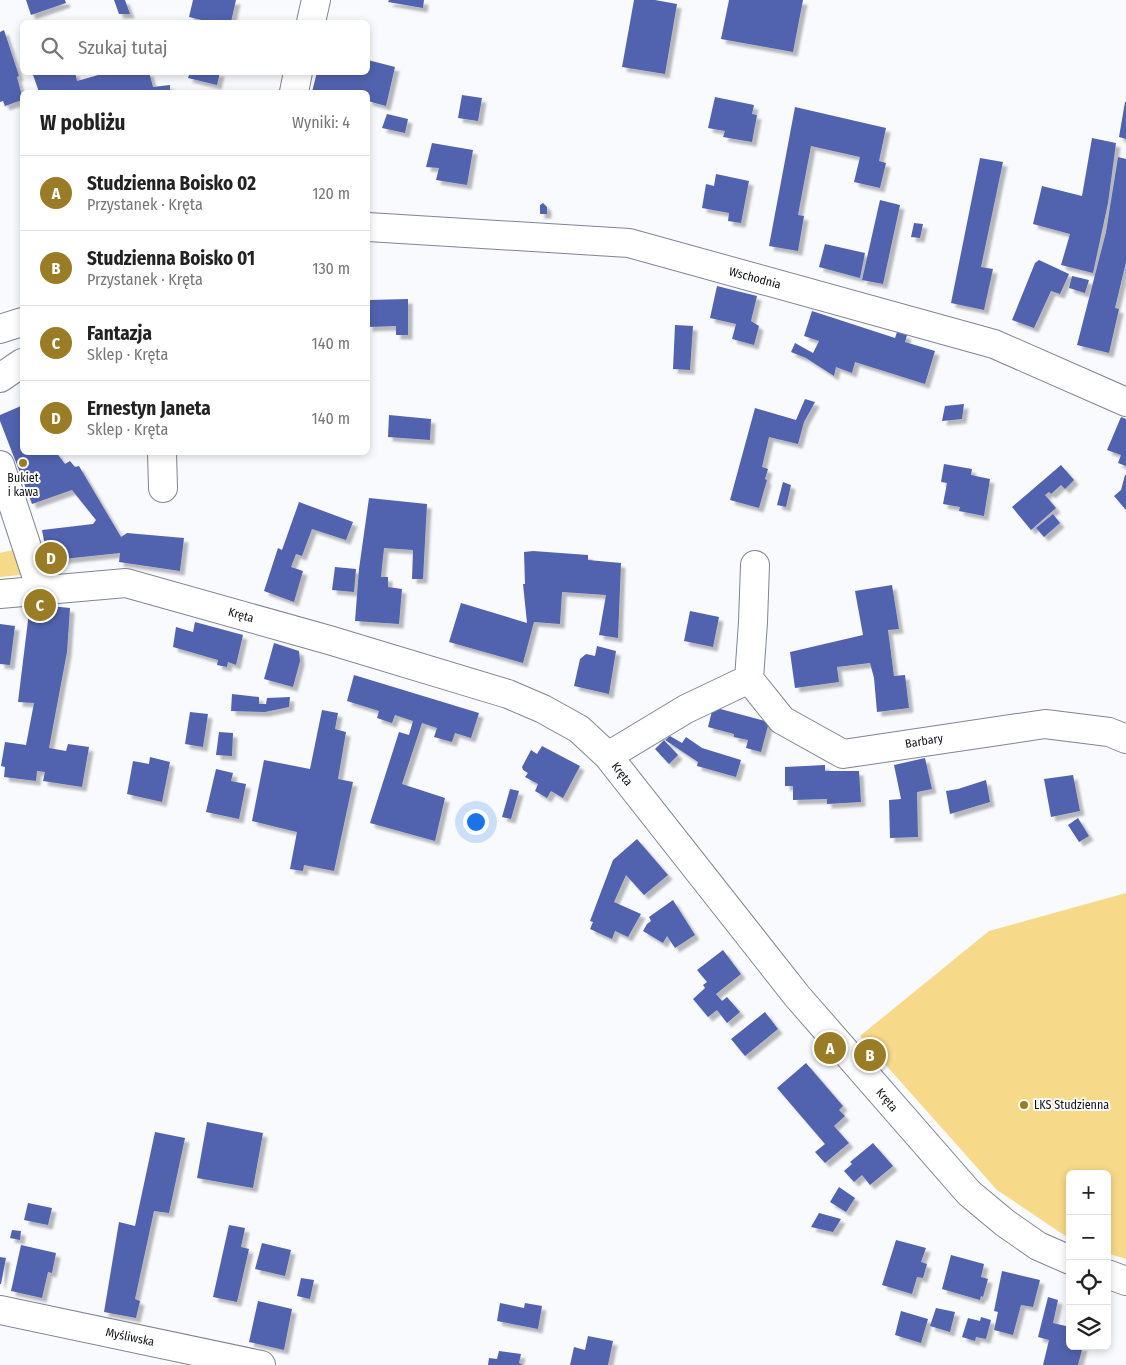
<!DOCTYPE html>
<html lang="pl">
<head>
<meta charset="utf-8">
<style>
  :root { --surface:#fff; --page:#f6f6f6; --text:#222; --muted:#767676; --line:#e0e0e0; --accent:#997c25 }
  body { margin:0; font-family:"Fira Sans Condensed",sans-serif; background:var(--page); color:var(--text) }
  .controls { position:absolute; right:15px; bottom:15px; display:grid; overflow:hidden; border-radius:8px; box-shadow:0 2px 8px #0003 }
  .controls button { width:45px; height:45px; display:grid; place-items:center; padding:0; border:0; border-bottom:1px solid var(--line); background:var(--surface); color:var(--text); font:25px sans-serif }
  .you { position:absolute; left:475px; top:821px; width:18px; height:18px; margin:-12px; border:4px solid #fff; border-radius:50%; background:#1a73e8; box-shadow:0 0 0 8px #1a73e833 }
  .badge { display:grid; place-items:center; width:32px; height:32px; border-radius:50%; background:var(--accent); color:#fff; font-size:16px; font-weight:700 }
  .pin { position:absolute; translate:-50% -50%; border:2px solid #fff; box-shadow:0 1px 5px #0006 }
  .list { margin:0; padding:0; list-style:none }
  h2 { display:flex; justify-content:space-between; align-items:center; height:65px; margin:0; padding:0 20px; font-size:21px }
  h2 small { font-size:16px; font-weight:400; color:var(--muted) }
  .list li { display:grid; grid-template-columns:32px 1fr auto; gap:15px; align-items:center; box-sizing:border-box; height:75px; padding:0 20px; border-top:1px solid var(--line) }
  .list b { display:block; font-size:19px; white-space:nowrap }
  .list p { margin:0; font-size:16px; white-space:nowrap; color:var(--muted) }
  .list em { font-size:16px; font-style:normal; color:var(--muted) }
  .icon { flex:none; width:28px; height:28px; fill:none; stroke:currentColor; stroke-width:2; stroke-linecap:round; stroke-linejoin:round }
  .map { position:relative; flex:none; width:1126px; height:1365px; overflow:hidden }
  .search { position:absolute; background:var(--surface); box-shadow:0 2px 8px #0003; left:20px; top:20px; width:350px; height:55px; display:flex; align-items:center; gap:12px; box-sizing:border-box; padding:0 18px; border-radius:8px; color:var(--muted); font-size:19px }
  .panel { position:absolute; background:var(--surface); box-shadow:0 2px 8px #0003; left:20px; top:90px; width:350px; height:365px; border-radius:8px }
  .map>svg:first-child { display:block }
  .green { fill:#f7d98a }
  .building { fill:#5163ae; filter:url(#shadow) }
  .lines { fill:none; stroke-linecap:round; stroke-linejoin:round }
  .minor-casing { stroke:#7f8496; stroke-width:30 }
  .major-casing { stroke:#7f8496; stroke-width:30 }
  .minor { stroke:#fff; stroke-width:28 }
  .major { stroke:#fff; stroke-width:28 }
  .poi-dot { fill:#997c25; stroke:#fff; stroke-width:2 }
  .labels { text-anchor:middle; stroke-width:4; stroke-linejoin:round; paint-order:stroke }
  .street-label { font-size:12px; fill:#0f1117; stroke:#fff }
  .poi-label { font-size:12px; fill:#0f1117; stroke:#fff }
</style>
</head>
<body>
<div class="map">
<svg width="1126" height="1365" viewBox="0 0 1126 1365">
  <defs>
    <filter id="shadow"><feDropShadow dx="4.5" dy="4.5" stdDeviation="1" flood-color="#0004"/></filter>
  </defs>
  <rect width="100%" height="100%" fill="#f9fafe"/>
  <path class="green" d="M13 550 21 563 20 575 0 577V553Z
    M1126 893V1259L1107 1253V1174H1070V1239L997 1190 860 1036 989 931Z"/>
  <path class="building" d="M26 0H65L66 3 31 15Z
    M114 0H125L130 14H119Z
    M193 0H236L231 22H210L189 17Z
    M389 0H424L423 8 388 2Z
    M634 0H655L677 4 665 74 622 67Z
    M729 0H803L793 52 721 39Z
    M4 30 19 76 17 77 22 96V100L5 106 3 101 0 102V32Z
    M368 60 395 67 386 106 368 101V92H312L317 72H368Z
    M32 72H75L77 81 109 72H149L153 87 170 85V92H39Z
    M190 72H220L217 85 188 78Z
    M462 95 482 98 478 121 458 118Z
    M715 97 754 105 752 114 757 115 752 142 723 137 725 131 708 128Z
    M1125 102H1126V139L1119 137Z
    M795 107 886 128 879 161 886 163 880 188 854 182 860 157 811 146 798 215 804 216 798 251 769 246Z
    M387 114 408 119 405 133 382 128Z
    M1092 138 1116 143 1108 203 1093 273 1061 265 1070 234 1033 224 1042 186 1082 196Z
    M432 143 473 150 467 185 436 180 439 168 426 167Z
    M1118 157 1126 159V262L1115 308 1119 309 1109 353 1077 345 1106 232Z
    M980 158 1003 162 981 267 993 269 984 310 951 303Z
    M716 174 749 181 741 223 728 221 729 213 702 208 706 184 714 186Z
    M880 200 900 205 883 284 862 280Z
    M543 203 547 207V214H540V205Z
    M914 223 923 224 920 238 911 237Z
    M825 244 865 253 860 278 819 267Z
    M1039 260 1069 274 1060 294 1051 291 1034 328 1012 320 1035 263Z
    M1072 276 1089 280 1085 293 1069 288Z
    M717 286 757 296 751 321 759 326 754 345 732 339 736 324 710 318Z
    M408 299V335H396V326L368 327V300Z
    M812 311 895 338 897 332 907 335 905 342 935 351 925 384 855 362 852 373 836 367 834 376 806 358 791 352 795 343 813 353 819 341 804 336Z
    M675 325 693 326 690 370 673 369Z
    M805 399 815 402 804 422 798 444 769 437 762 467 768 469 765 479 767 480 759 508 730 500 755 408 796 420Z
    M964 404 962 419 942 421 945 406Z
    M21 406 22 452H56L65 464 70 461 75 467 79 466 121 537 127 533 184 538 180 571 119 562 120 553 54 560 47 557 42 530 93 524 96 520 72 490 32 504 0 421V415Z
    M389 415 431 419 430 440 388 437Z
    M1121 417 1126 419V466L1118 463 1121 455 1107 450Z
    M944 464 972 469 971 475 990 479 984 516 959 511 960 507 943 504 947 483 941 482Z
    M1061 465 1074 480 1065 489 1061 485 1051 494 1049 492 1045 495 1056 508 1031 530 1012 507Z
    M1125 475H1126V510L1114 496 1121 490Z
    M783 482 791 485 786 507 777 505Z
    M369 498 427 504 423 579H412L413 550 384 548 381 577H388V587L402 589 399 624 355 621 359 569Z
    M299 502 353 522 346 540 312 529 302 556 296 554 291 567 303 571 294 602 264 591 278 548 282 550Z
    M1053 514 1060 523 1044 537 1036 528Z
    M533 551 588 555V560L621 563 618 638 599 635 606 595 562 592 560 624 534 622 523 663 449 642 461 603 527 623 523 584H525L524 552Z
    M335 567 356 569 354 592 332 590Z
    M892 585 899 629 888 630 894 676 905 675 909 708 877 712 874 678 870 663 837 667 839 682 795 688 790 652 863 635 855 591Z
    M30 604 70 608 67 652 49 748 66 751 68 744 89 747 82 787 43 781 45 772 37 771 36 781 4 777 5 767 1 766 5 742 26 745 34 703 18 702Z
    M690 611 719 617 713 647 684 641Z
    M195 622 243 635 236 665 228 662 227 667 217 665 218 660 173 647 176 627 193 632Z
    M0 624 15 626 10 665 0 664Z
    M274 643 299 651 300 661 293 687 264 679Z
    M597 646 616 651 609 694 574 686 580 659 586 654 595 656Z
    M354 675 479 713 471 738 455 733 452 742 434 737 437 728 422 723 402 784 445 798 435 841 370 823 399 732 409 735 413 721 395 715 392 723 377 718 379 711 347 701Z
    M232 694 259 697V704H266L267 698 290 697 289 707 265 712 231 711Z
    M713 707 769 722 761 752 746 748 748 740 734 737V734L708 727Z
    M322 710 338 713 335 729 346 732 338 779 353 782 334 871 304 865 303 871 290 869 297 832 252 821 264 760 310 769Z
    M190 712 208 714 203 747 185 744Z
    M219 732 233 733 232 756 216 755Z
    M670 736 682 743 686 737 702 748 741 760 736 777 697 766 698 762 665 740Z
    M664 740 678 755 669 764 655 749Z
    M542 746 580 766 563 798 551 791 547 798 535 791 538 784 525 777 528 773 523 770 522 767 531 750 537 754Z
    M150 757 170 762 162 802 127 794 133 761 149 764Z
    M925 758 932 789 917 792 918 837 890 838 889 800 901 799 894 765Z
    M825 765V771H859L861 802 827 804V799L793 800V786H785V767Z
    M216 769 233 773 231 781 246 784 239 819 206 812Z
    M1073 775 1080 811 1051 817 1044 779Z
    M986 780 990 802 950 814 946 791 958 789Z
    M510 789 519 791 511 819 502 817Z
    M1078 818 1089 836 1079 842 1068 825Z
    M637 839 668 875 644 895 626 875 614 902 641 914 628 937 615 931 612 939 590 929 593 922 590 921 613 860Z
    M673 900 695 935 675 948 667 936 663 943 643 931 647 924 651 921 649 917Z
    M723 950 741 974 716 994 722 1001 727 997 740 1012 727 1023 717 1010 708 1017 693 999 705 988 703 985 707 982 697 970Z
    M765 1012 778 1029 745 1056 731 1039Z
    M806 1063 843 1106 839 1110 845 1116 834 1126 849 1143 825 1163 815 1152 825 1144 777 1088Z
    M207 1122 263 1133 253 1188 197 1178Z
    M155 1132 185 1138 169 1213 154 1211 135 1299 140 1301 136 1318 104 1312 119 1222 135 1226Z
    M873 1143 893 1166 870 1185 862 1175 854 1182 844 1171 852 1164 850 1162Z
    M839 1187 855 1198 846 1212 830 1202Z
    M28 1203 52 1208 48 1225 24 1220Z
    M819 1213 841 1219 833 1232 811 1227Z
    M229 1225 245 1228 241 1247 249 1249 237 1302 213 1297Z
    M12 1230 21 1231 20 1240 10 1238Z
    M896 1240 926 1248 921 1262 927 1264 923 1278 917 1277 912 1294 882 1285Z
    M262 1243 291 1250 285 1276 255 1269Z
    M21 1245 56 1253 52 1273 48 1272 42 1298 11 1291Z
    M951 1255 984 1264 981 1277 988 1279 983 1297 981 1296 980 1300 942 1289Z
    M0 1257 6 1258 1 1284H0Z
    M1002 1271 1040 1280 1033 1307 1021 1305 1013 1335 994 1330 998 1312 994 1311Z
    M301 1278 314 1280 310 1299 297 1296Z
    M1048 1297 1058 1300 1053 1323 1070 1327V1346H1083L1078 1365H1043L1049 1340 1038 1337Z
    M258 1301 292 1309 284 1350 249 1342Z
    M500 1303 524 1308 525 1303 542 1306 538 1329 497 1321Z
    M936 1308 955 1312 950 1332 930 1326Z
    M901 1311 928 1319 921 1343 895 1335Z
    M981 1317 991 1320 986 1339 976 1337 975 1341 962 1337 968 1318 980 1321Z
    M588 1336 613 1341 608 1365H570L574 1347 585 1350Z
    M499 1351 521 1354 519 1363 523 1365H488L489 1358 497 1359Z"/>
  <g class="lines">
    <g class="minor-casing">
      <path id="minor" d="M368 227 629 243 994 344 1126 402
        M0 329 22 322
        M162 452 163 488
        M0 465 41 590
        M0 594 126 583 329 640 508 694 543 709 579 729 608 756 797 996 969 1193 1005 1223 1038 1246 1070 1260
        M749 679 782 720 843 754 1045 724 1109 732 1126 739
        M608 756 686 709 749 679 753 622 755 565
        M1107 1274 1126 1281
        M0 1310 261 1365"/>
    </g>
    <g class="major-casing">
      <path id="major" d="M311 22 316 0
        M294 92 298 72
        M0 378 22 363"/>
    </g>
    <use href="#minor" class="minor"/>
    <use href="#major" class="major"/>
  </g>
  <g class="poi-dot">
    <circle cx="23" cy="463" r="5"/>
    <circle cx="1024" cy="1105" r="5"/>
  </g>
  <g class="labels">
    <g class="street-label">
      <text transform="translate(755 278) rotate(15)" y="4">Wschodnia</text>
      <text transform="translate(241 615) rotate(16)" y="4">Kręta</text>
      <text transform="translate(924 741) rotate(-9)" y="4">Barbary</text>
      <text transform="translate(622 774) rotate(52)" y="4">Kręta</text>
      <text transform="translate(887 1100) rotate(49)" y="4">Kręta</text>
      <text transform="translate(130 1337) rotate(12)" y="4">Myśliwska</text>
    </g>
    <g class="poi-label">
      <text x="23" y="482">Bukiet<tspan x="23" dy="14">i kawa</tspan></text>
      <text x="1034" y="1109" text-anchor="start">LKS Studzienna</text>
    </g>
  </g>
</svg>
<div class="controls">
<button>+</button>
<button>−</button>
<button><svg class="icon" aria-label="locate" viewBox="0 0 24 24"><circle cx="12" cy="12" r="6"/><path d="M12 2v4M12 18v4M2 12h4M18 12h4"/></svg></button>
<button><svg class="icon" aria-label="layers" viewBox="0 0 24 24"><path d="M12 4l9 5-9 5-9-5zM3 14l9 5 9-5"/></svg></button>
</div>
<div class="you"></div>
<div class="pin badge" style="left:830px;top:1048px">A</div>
<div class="pin badge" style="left:870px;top:1055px">B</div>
<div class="pin badge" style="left:40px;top:605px">C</div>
<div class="pin badge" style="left:51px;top:558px">D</div>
<div class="search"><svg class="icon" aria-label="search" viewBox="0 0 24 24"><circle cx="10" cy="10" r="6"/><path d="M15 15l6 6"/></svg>Szukaj tutaj</div>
<section class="panel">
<h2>W pobliżu<small>Wyniki: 4</small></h2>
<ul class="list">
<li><span class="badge">A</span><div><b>Studzienna Boisko 02</b><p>Przystanek · Kręta</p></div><em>120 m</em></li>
<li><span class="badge">B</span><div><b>Studzienna Boisko 01</b><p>Przystanek · Kręta</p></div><em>130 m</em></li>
<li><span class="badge">C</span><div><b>Fantazja</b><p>Sklep · Kręta</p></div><em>140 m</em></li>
<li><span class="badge">D</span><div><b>Ernestyn Janeta</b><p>Sklep · Kręta</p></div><em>140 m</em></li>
</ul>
</section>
</div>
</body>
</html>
